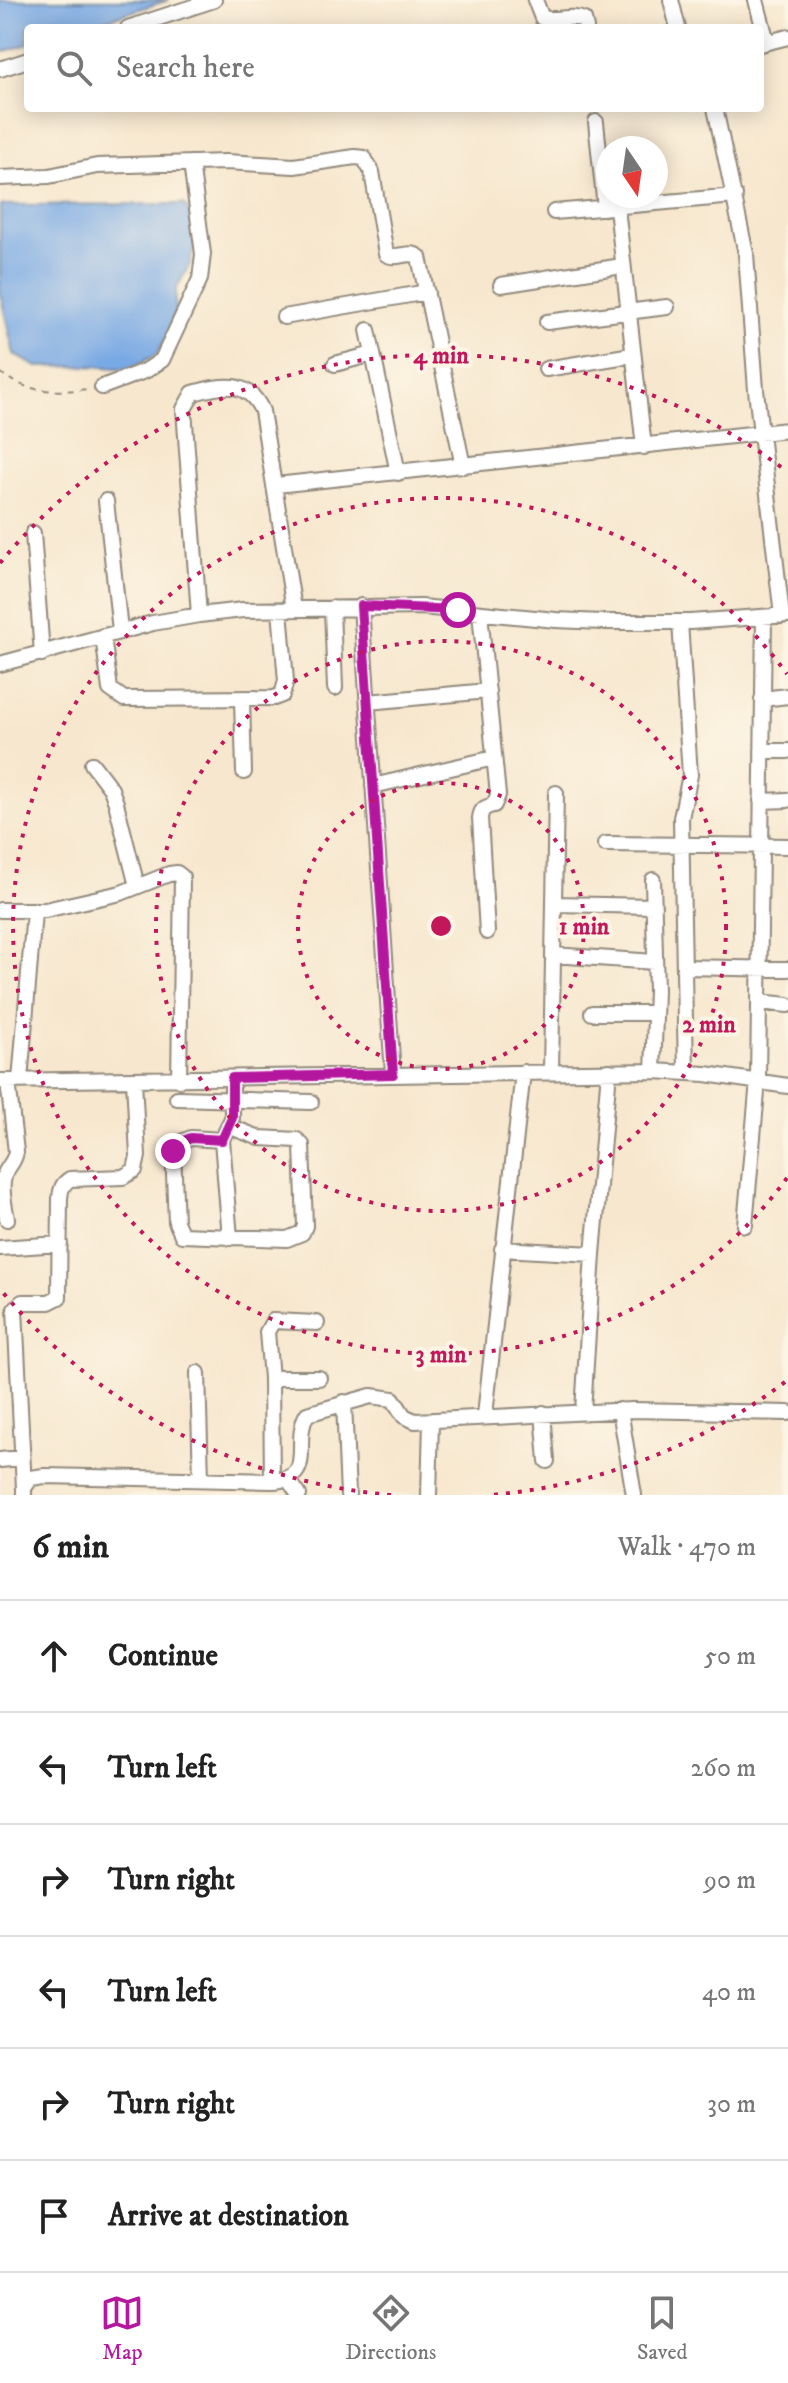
<!DOCTYPE html>
<html lang="en">
<head>
<meta charset="utf-8">
<style>
  :root { --surface:#fff; --page:#f6f6f6; --text:#222; --muted:#767676; --line:#e0e0e0; --accent:#b5179e }
  body { margin:0; font-family:"IM FELL DW Pica",serif; background:var(--page); color:var(--text) }
  .compass { position:absolute; left:596px; top:136px; width:72px; height:72px; border-radius:50%; background:var(--surface); box-shadow:0 4px 20px #0003; rotate:167deg }
  .stop { position:absolute; width:24px; height:24px; margin:-18px; border:6px solid #b5179e; border-radius:50%; background:#fff }
  .stop.end { background:#b5179e; border-color:#fff; box-shadow:0 2px 8px #0008 }
  .list { margin:0; padding:0; list-style:none }
  h2 { display:flex; justify-content:space-between; align-items:center; height:104px; margin:0; padding:0 32px; font-size:34px }
  h2 small { font-size:26px; font-weight:400; color:var(--muted) }
  .list li { display:grid; grid-template-columns:52px 1fr auto; gap:24px; align-items:center; box-sizing:border-box; height:112px; padding:0 32px; border-top:2px solid var(--line) }
  .list b { display:block; font-size:30px; white-space:nowrap }
  .list em { font-size:26px; font-style:normal; color:var(--muted) }
  .icon { flex:none; width:44px; height:44px; fill:none; stroke:currentColor; stroke-width:2; stroke-linecap:round; stroke-linejoin:round }
  .map { position:relative; flex:none; width:788px; height:1495px; overflow:hidden }
  .search { position:absolute; background:var(--surface); box-shadow:0 4px 20px #0003; left:24px; right:24px; top:24px; height:88px; display:flex; align-items:center; gap:20px; box-sizing:border-box; padding:0 28px; border-radius:8px; color:var(--muted); font-size:30px }
  .sheet { height:776px; background:var(--surface) }
  nav { display:flex; justify-content:space-around; align-items:center; box-sizing:border-box; height:112px; border-top:2px solid var(--line); background:var(--surface); font-size:22px; color:var(--muted) }
  nav a { display:grid; justify-items:center; gap:4px }
  nav .on { color:var(--accent) }
  .map>svg:first-child { display:block }
  .water { fill:#79a9e4; stroke:#526a88; stroke-width:2 }
  .lines { fill:none; stroke-linecap:round; stroke-linejoin:round }
  .minor-casing { stroke:#91897c; stroke-width:18 }
  .path { stroke:#91897c; stroke-width:2; stroke-dasharray:6 6; stroke-linecap:butt }
  .minor { stroke:#fff; stroke-width:14 }
  .route { stroke:#b5179e; stroke-width:10 }
  .ring { fill:none; stroke:#c2185b; stroke-width:4; stroke-dasharray:4 8 }
  .centre { fill:#c2185b; stroke:#fcf5e5; stroke-width:4 }
  .ring-label { font-size:24px; text-anchor:middle; font-weight:bold; fill:#c2185b; stroke:#fcf5e5; stroke-width:8; stroke-linejoin:round; paint-order:stroke }
</style>
</head>
<body>
<div class="map">
<svg width="788" height="1495" viewBox="0 0 788 1495">
  <rect width="100%" height="100%" fill="#fcf5e5"/>
  <filter id="ink" filterUnits="userSpaceOnUse"><feTurbulence type="fractalNoise" baseFrequency=".0125" numOctaves="2"/><feDisplacementMap in="SourceGraphic" scale="16" xChannelSelector="R" yChannelSelector="G"/><feConvolveMatrix kernelMatrix="1 2 1 2 8 2 1 2 1" color-interpolation-filters="sRGB"/></filter>
  <filter id="wash" filterUnits="userSpaceOnUse"><feTurbulence type="fractalNoise" baseFrequency=".006" numOctaves="4" result="noise"/><feDisplacementMap in="SourceGraphic" scale="32" xChannelSelector="R" yChannelSelector="G"/><feGaussianBlur stdDeviation="1.8" result="paint"/><feColorMatrix in="noise" values="0 0 0 0 0 0 0 0 0 0 0 0 0 0 0 0 0 1.4 0 .05"/><feComposite in="paint" operator="in"/></filter>
  <g filter="url(#wash)">
    <rect width="100%" height="100%" fill="#f7e7ce"/>
    <path class="water" d="M0 0H169L79 28H28V44L0 53Z
      M184 204 198 227 190 264 176 289 175 311 169 333 156 355 129 369 93 366 37 367 14 354 0 293V205Z"/>
  </g>
  <g filter="url(#ink)">
    <g class="lines">
      <g class="minor-casing">
        <path id="minor" d="M535 0 542 18C556 22 571 14 584 20L586 28
          M671 0 678 28
          M756 0 767 42
          M128 28 214 0
          M760 44 788 37
          M0 69 28 60
          M715 108 746 254 756 390 782 616
          M596 122 605 208
          M0 178 49 176 97 166 226 162 294 166 355 157 364 158 372 172 386 254C397 261 409 249 419 257L463 466
          M617 208 644 447
          M554 212 735 196
          M501 285 622 266
          M284 317 427 292
          M547 322 667 307
          M368 330 398 473
          M335 364 373 354
          M546 369 632 355
          M102 387 147 370 162 360 200 279 203 254 191 163
          M276 485 788 430
          M106 501 120 631
          M33 533 42 654
          M361 606 393 1074
          M332 608 335 688
          M480 613 498 795 494 805C485 807 481 809 480 818L487 932
          M199 615 184 409 193 393C222 385 248 379 262 411L294 609
          M680 622 690 775 681 818 686 1073
          M103 636 110 689 124 699 274 698 282 695 286 681 280 610
          M0 664 153 623 199 615 243 610 421 607 556 620 603 622H690L788 615
          M242 699 244 772
          M762 699 788 696
          M368 702 488 691
          M762 751H788
          M92 764 111 789 116 803 137 886
          M373 786 494 758
          M761 801 788 800
          M605 844 788 846
          M653 880 656 991 653 1071
          M554 904 654 906
          M0 910H45L121 893 169 874 177 873 182 877 179 1080
          M553 955 655 962
          M684 967 788 969
          M759 1002 788 1005
          M592 1013H655
          M551 1071 556 793
          M0 1081 653 1071 706 1074 788 1086
          M20 1081 34 912
          M177 1098 311 1102
          M222 1140 191 1138 176 1144 173 1151 176 1222 182 1235 287 1239 302 1233 305 1226 302 1145 297 1140 260 1138 228 1126
          M7 1219C5 1207 0 1189 4 1177 6 1167 14 1164 16 1152L8 1081
          M745 1225 758 1081 764 618
          M230 1238 222 1140 232 1118V1078
          M0 1248 60 1244
          M502 1249 593 1254
          M198 1373 201 1479
          M271 1378H319
          M344 1402 348 1495
          M620 1410 634 1495
          M583 1411 593 1254 609 1071
          M543 1413 547 1461
          M485 1415 523 1072
          M0 1460 22 1458
          M288 1479 299 1495
          M272 1481 271 1378 267 1332 273 1321 317 1323
          M24 1488 15 1309 22 1302H49L59 1297 60 1198C61 1189 62 1184 70 1179L123 1177 135 1170 138 1156 134 1080
          M24 1495V1488L31 1478 44 1476 272 1481C318 1479 291 1442 307 1414L371 1396 393 1399 404 1416 415 1421 632 1410 788 1413
          M429 1495 431 1421"/>
      </g>
      <path class="path" d="M0 372C26 394 56 392 88 389"/>
      <use href="#minor" class="minor"/>
    </g>
  </g>
  <g class="lines" filter="url(#ink)">
    <path class="route" d="M173 1151 176 1144 191 1138 222 1140 232 1118V1078L393 1074 361 606 458 610"/>
  </g>
  <g class="ring">
    <circle cx="441" cy="926" r="143"/>
    <circle cx="441" cy="926" r="285"/>
    <path d="M787 1178A428 428 0 1 1 787 674"/>
    <path d="M785 1382A571 571 0 0 1 491 1495M391 1495A571 571 0 0 1 0 1289M0 563A571 571 0 0 1 785 470"/>
  </g>
  <circle cx="441" cy="926" r="12" class="centre"/>
  <g class="ring-label">
    <text x="441" y="363">4 min</text>
    <text x="584" y="934">1 min</text>
    <text x="709" y="1032">2 min</text>
    <text x="441" y="1362">3 min</text>
  </g>
</svg>
<svg class="compass" viewBox="-18 -18 36 36"><path d="M0-13l5 13h-10z" fill="#e53935"/><path d="M0 13l5-13h-10z" fill="#767676"/></svg>
<div class="stop" style="left:458px;top:610px"></div>
<div class="stop end" style="left:173px;top:1151px"></div>
<div class="search"><svg class="icon" aria-label="search" viewBox="0 0 24 24"><circle cx="10" cy="10" r="6"/><path d="M15 15l6 6"/></svg>Search here</div>
</div>
<section class="sheet">
<h2>6 min<small>Walk · 470 m</small></h2>
<ul class="list">
<li><svg class="icon" aria-label="ahead" viewBox="0 0 24 24"><path d="M12 20V5M6 11l6-6 6 6"/></svg><div><b>Continue</b></div><em>50 m</em></li>
<li><svg class="icon" aria-label="left" viewBox="0 0 24 24"><path d="M17 20v-9H6M10 6l-5 5 5 5"/></svg><div><b>Turn left</b></div><em>260 m</em></li>
<li><svg class="icon" aria-label="right" viewBox="0 0 24 24"><path d="M7 20v-9h11M14 6l5 5-5 5"/></svg><div><b>Turn right</b></div><em>90 m</em></li>
<li><svg class="icon" aria-label="left" viewBox="0 0 24 24"><path d="M17 20v-9H6M10 6l-5 5 5 5"/></svg><div><b>Turn left</b></div><em>40 m</em></li>
<li><svg class="icon" aria-label="right" viewBox="0 0 24 24"><path d="M7 20v-9h11M14 6l5 5-5 5"/></svg><div><b>Turn right</b></div><em>30 m</em></li>
<li><svg class="icon" aria-label="arrive" viewBox="0 0 24 24"><path d="M6 21V4h12l-3 4 3 4H6"/></svg><div><b>Arrive at destination</b></div></li>
</ul>
</section>
<nav>
<a class="on"><svg class="icon" aria-label="map" viewBox="0 0 24 24"><path d="M3 6l6-2 6 2 6-2v14l-6 2-6-2-6 2zM9 4v14M15 6v14"/></svg>Map</a>
<a><svg class="icon" aria-label="directions" viewBox="0 0 24 24"><path d="M12 3l9 9-9 9-9-9zM9 14v-3h6M13 9l2 2-2 2"/></svg>Directions</a>
<a><svg class="icon" aria-label="saved" viewBox="0 0 24 24"><path d="M7 4h10v16l-5-4-5 4z"/></svg>Saved</a>
</nav>
</body>
</html>
